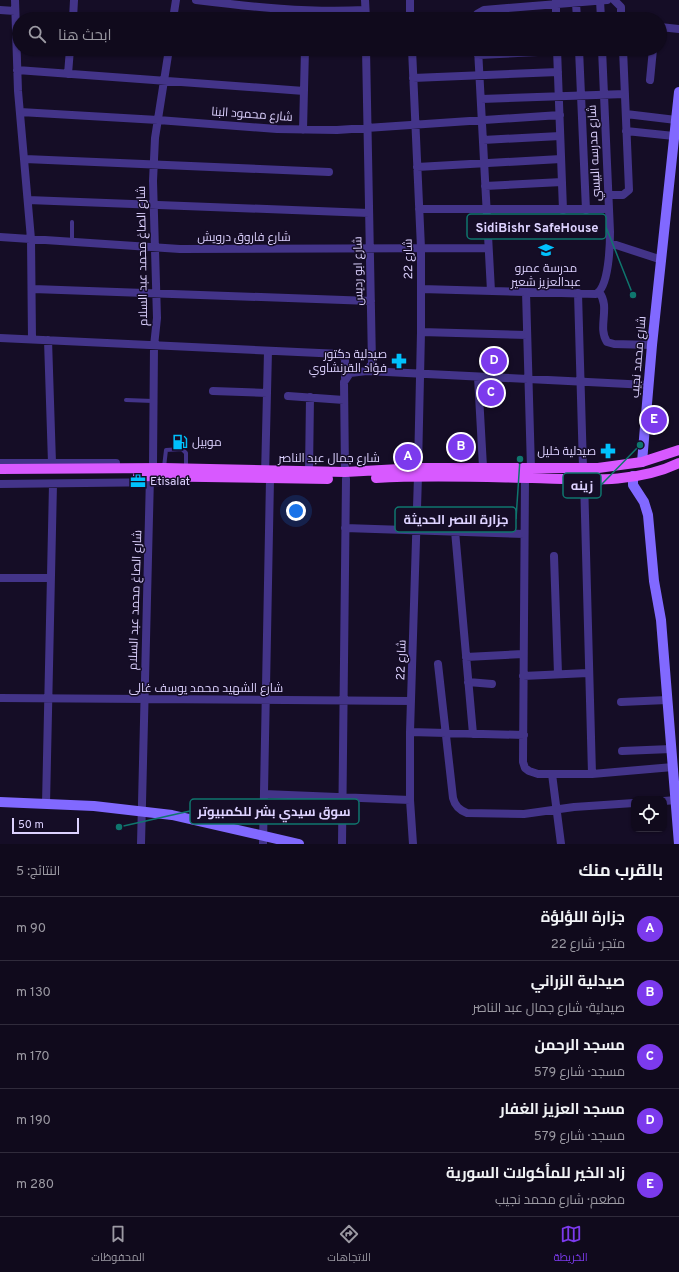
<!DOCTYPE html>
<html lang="ar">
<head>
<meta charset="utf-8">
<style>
  :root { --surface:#100a1c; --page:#191325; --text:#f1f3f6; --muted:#9c9aa3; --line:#302b3b; --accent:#7c3aed }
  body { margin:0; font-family:Overpass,Cairo,sans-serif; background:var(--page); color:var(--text); direction:rtl }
  .controls { position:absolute; right:12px; bottom:12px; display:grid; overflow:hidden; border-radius:8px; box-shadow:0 1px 3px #0004 }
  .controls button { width:36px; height:36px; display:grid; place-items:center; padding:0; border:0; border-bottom:1px solid var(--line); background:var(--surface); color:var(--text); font:20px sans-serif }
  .scale { position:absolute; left:12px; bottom:10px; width:67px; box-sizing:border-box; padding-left:4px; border:2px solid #ddd2ff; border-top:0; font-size:11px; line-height:14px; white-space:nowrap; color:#ddd2ff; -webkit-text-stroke:3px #150d26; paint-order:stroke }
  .you { position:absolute; left:296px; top:511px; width:14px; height:14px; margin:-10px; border:3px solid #fff; border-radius:50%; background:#1a73e8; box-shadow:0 0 0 6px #1a73e833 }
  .badge { display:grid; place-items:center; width:26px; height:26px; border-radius:50%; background:var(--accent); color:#fff; font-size:13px; font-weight:700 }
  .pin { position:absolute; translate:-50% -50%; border:2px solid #fff; box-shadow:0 1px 4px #0006 }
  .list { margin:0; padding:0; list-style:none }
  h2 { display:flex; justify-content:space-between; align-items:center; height:52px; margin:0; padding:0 16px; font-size:17px }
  h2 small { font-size:13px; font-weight:400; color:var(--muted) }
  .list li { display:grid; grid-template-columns:26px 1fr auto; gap:12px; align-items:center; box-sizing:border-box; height:64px; padding:0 16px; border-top:1px solid var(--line) }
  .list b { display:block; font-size:15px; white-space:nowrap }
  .list p { margin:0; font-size:13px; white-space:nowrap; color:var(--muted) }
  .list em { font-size:13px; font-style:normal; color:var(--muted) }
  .icon { flex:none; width:22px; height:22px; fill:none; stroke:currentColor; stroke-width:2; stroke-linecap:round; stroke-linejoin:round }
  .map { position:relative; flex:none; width:679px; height:844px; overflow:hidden; direction:ltr }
  .search { position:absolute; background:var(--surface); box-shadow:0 1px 3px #0004; left:12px; right:12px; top:12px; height:44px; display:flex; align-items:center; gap:10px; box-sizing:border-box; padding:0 14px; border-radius:22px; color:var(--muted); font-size:15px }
  .sheet { height:372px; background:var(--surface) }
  nav { display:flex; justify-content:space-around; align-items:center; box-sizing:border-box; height:56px; border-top:1px solid var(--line); background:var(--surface); font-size:11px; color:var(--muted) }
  nav a { display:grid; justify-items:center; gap:2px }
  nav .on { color:var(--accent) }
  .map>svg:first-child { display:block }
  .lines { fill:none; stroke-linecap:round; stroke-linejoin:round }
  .lane { stroke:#433489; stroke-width:4 }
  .street { stroke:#433489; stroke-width:8 }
  .secondary { stroke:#8169ff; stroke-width:10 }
  .primary { stroke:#d859ff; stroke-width:10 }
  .labels { text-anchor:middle; stroke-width:3; stroke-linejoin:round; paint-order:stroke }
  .street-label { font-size:12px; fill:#ddd2ff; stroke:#150d26 }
  .poi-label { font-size:12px; fill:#ddd2ff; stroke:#150d26; text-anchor:end }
  .leader { fill:none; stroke:#0f766e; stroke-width:1.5 }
  .callout-dot { fill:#0f766e; stroke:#150d26; stroke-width:1.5 }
  .callout { fill:#150d26; stroke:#0f766e; stroke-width:1.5 }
  .callout-label { font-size:13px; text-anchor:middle; font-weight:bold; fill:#ddd2ff }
</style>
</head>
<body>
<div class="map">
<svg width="679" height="844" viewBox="0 0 679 844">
  <rect width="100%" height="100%" fill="#150d26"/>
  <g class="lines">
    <path class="lane" d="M72 222V242
      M126 400 153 401
      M164 467 166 450 182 449 186 453V468"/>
    <path class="street" d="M15 0 18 91 31 239 32 339
      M196 0C253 7 308 13 365 10
      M365 0 366 19
      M410 0V19
      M556 0V19
      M600 0 601 19
      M614 0 621 7V19
      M576 3 577 19
      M0 10 15 11
      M73 19 74 0
      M173 19 176 0
      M305 19V11
      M476 19 477 14 484 10 607 0
      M660 27 679 29
      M269 49 305 52
      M412 49 421 248V332L418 468
      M478 49 491 291
      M557 49 563 210
      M579 49 586 210
      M478 55 558 51
      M17 70 304 91
      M68 74 70 49
      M413 78 558 72
      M650 80 653 49
      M481 99 625 94
      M20 112 158 120 277 129 337 130 560 115
      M626 114 676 120
      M303 130 305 49
      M626 131 674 136
      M483 140 560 136
      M25 159 329 172
      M417 167 561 159
      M485 186 562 182
      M608 195H623L629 190 623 49
      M28 200 369 213
      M419 209H609
      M0 237 180 249 488 248
      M610 243 662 260
      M33 289 371 301
      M421 289 596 294C609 287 610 245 610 232L602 49
      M526 292 531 469
      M599 292C611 307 597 327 607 342L614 344 652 345
      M578 293 583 468
      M421 332 527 335
      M0 338 341 354 345 359V378
      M48 340 52 463
      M367 371 648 385
      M478 377 483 467
      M213 391 267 393
      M288 396 344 400
      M0 463H116
      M153 464 154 346 157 318 153 181 155 138 169 49
      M309 472 310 397
      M345 472 344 382 350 373 367 371 372 363 366 49
      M265 476 268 351
      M525 478 523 762 525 768 529 771 538 774H592L673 767
      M584 479 592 774
      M0 484 170 482 182 477
      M345 528 524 534
      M455 531 473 734
      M554 556 558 674
      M0 578H50
      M466 657 523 654
      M438 664 453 798C455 806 459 810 467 813L524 814 574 807 634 803
      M523 676 588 673
      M468 682 492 684
      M0 698 411 701
      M621 702 667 700
      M410 732 524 735
      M622 751 671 749
      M552 774 561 844
      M264 794 410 800
      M664 801 676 800
      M46 804 53 484
      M141 844 150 476
      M263 844 270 479
      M342 844 346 479
      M413 844 410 800V732L418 476"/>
    <path class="secondary" d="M642 462 652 345 679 92
      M633 476V485L644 502 648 515 654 581 661 620 679 844
      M0 802 94 806 172 815 299 844"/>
    <path class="primary" d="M0 469 164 468 345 472 418 468H598L642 462 679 450
      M138 476 328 479
      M376 478C428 475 480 477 532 478 580 479 634 485 679 463"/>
  </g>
  <defs>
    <g id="school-bare" transform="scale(1.2)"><path d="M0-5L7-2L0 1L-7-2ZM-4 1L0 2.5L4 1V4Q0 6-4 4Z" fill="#00c1fd" stroke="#150d26" stroke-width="2.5" paint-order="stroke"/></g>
    <g id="pharmacy-bare" transform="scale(1.2)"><path d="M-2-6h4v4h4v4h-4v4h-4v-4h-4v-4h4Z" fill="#00c1fd" stroke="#150d26" stroke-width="2.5" paint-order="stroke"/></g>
    <g id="fuel-bare" transform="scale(1.2)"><path d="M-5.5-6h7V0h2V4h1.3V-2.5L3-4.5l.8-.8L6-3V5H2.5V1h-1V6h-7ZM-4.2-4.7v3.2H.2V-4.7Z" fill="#00c1fd" stroke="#150d26" stroke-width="2.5" paint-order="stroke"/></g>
    <g id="office-bare" transform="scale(1.2)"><path d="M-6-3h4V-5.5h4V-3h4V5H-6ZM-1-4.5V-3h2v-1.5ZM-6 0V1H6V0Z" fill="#00c1fd" stroke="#150d26" stroke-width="2.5" paint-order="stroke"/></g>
  </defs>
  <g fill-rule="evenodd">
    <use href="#school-bare" x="546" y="250"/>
    <use href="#pharmacy-bare" x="399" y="361"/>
    <use href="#fuel-bare" x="180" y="442"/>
    <use href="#pharmacy-bare" x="608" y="451"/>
    <use href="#office-bare" x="138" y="481"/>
  </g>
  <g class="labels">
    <g class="street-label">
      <text transform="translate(252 114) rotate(4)" y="4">شارع محمود البنا</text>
      <text transform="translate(594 153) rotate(-93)" y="4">شارع مدرسه البيسي</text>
      <text x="244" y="241">شارع فاروق درويش</text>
      <text transform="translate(142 256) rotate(-91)" y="4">شارع الصاغ محمد عبد السلام</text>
      <text transform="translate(408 259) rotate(-91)" y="4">شارع 22</text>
      <text transform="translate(358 271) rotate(-91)" y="4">شارع ابو رديس</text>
      <text transform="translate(638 357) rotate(-85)" y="4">شارع محمد نجيب</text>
      <text x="329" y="462">شارع جمال عبد الناصر</text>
      <text transform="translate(135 600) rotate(-88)" y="4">شارع الصاغ محمد عبد السلام</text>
      <text transform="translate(401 660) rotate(-88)" y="4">شارع 22</text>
      <text x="206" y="692">شارع الشهيد محمد يوسف غالى</text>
    </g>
    <g class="poi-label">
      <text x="546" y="272" text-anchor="middle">مدرسة عمرو<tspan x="546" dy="14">عبدالعزيز شعير</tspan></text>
      <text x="387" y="358">صيدلية دكتور<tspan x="387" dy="14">فؤاد القرنشاوي</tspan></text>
      <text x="192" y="446" text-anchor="start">موبيل</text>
      <text x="596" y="455">صيدلية خليل</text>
      <text x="150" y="485" text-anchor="start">Etisalat</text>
    </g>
  </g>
  <path class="leader" d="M633 295L606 227M640 445L601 485M520 459L516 519M119 827L190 811"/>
  <g class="callout-dot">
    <circle cx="633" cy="295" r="4"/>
    <circle cx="640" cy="445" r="4"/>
    <circle cx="520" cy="459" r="4"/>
    <circle cx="119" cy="827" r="4"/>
  </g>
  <g class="callout">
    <rect x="467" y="214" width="139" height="25" rx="4"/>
    <rect x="563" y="473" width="38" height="25" rx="4"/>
    <rect x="395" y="507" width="121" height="25" rx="4"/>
    <rect x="190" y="799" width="169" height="25" rx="4"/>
  </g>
  <g class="callout-label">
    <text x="537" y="232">SidiBishr SafeHouse</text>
    <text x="582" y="490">زينه</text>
    <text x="456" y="524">جزارة النصر الحديثة</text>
    <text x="274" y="816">سوق سيدي بشر للكمبيوتر</text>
  </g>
</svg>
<div class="controls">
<button><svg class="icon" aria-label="locate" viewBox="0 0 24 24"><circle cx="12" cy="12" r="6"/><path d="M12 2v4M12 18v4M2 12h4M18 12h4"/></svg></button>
</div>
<div class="scale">50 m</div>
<div class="you"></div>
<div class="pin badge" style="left:408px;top:457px">A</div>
<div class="pin badge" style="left:461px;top:447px">B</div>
<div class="pin badge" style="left:491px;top:393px">C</div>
<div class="pin badge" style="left:494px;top:361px">D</div>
<div class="pin badge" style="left:654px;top:420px">E</div>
<div class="search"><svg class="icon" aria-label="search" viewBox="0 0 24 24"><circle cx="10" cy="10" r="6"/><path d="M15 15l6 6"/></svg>ابحث هنا</div>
</div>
<section class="sheet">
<h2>بالقرب منك<small>النتائج: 5</small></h2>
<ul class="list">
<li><span class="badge">A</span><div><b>جزارة اللؤلؤة</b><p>متجر · شارع 22</p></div><em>90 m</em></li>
<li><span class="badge">B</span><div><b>صيدلية الزراني</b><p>صيدلية · شارع جمال عبد الناصر</p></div><em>130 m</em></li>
<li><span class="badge">C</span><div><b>مسجد الرحمن</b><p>مسجد · شارع 579</p></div><em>170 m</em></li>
<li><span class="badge">D</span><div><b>مسجد العزيز الغفار</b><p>مسجد · شارع 579</p></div><em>190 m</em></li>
<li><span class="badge">E</span><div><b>زاد الخير للمأكولات السورية</b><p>مطعم · شارع محمد نجيب</p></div><em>280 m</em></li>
</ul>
</section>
<nav>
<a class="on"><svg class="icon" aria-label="map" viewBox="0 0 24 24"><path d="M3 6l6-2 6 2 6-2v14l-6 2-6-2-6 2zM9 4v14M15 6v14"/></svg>الخريطة</a>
<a><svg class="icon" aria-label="directions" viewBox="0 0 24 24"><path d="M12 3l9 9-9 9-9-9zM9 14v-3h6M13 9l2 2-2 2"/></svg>الاتجاهات</a>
<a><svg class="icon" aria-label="saved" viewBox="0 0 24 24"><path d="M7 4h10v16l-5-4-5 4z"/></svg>المحفوظات</a>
</nav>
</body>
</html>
